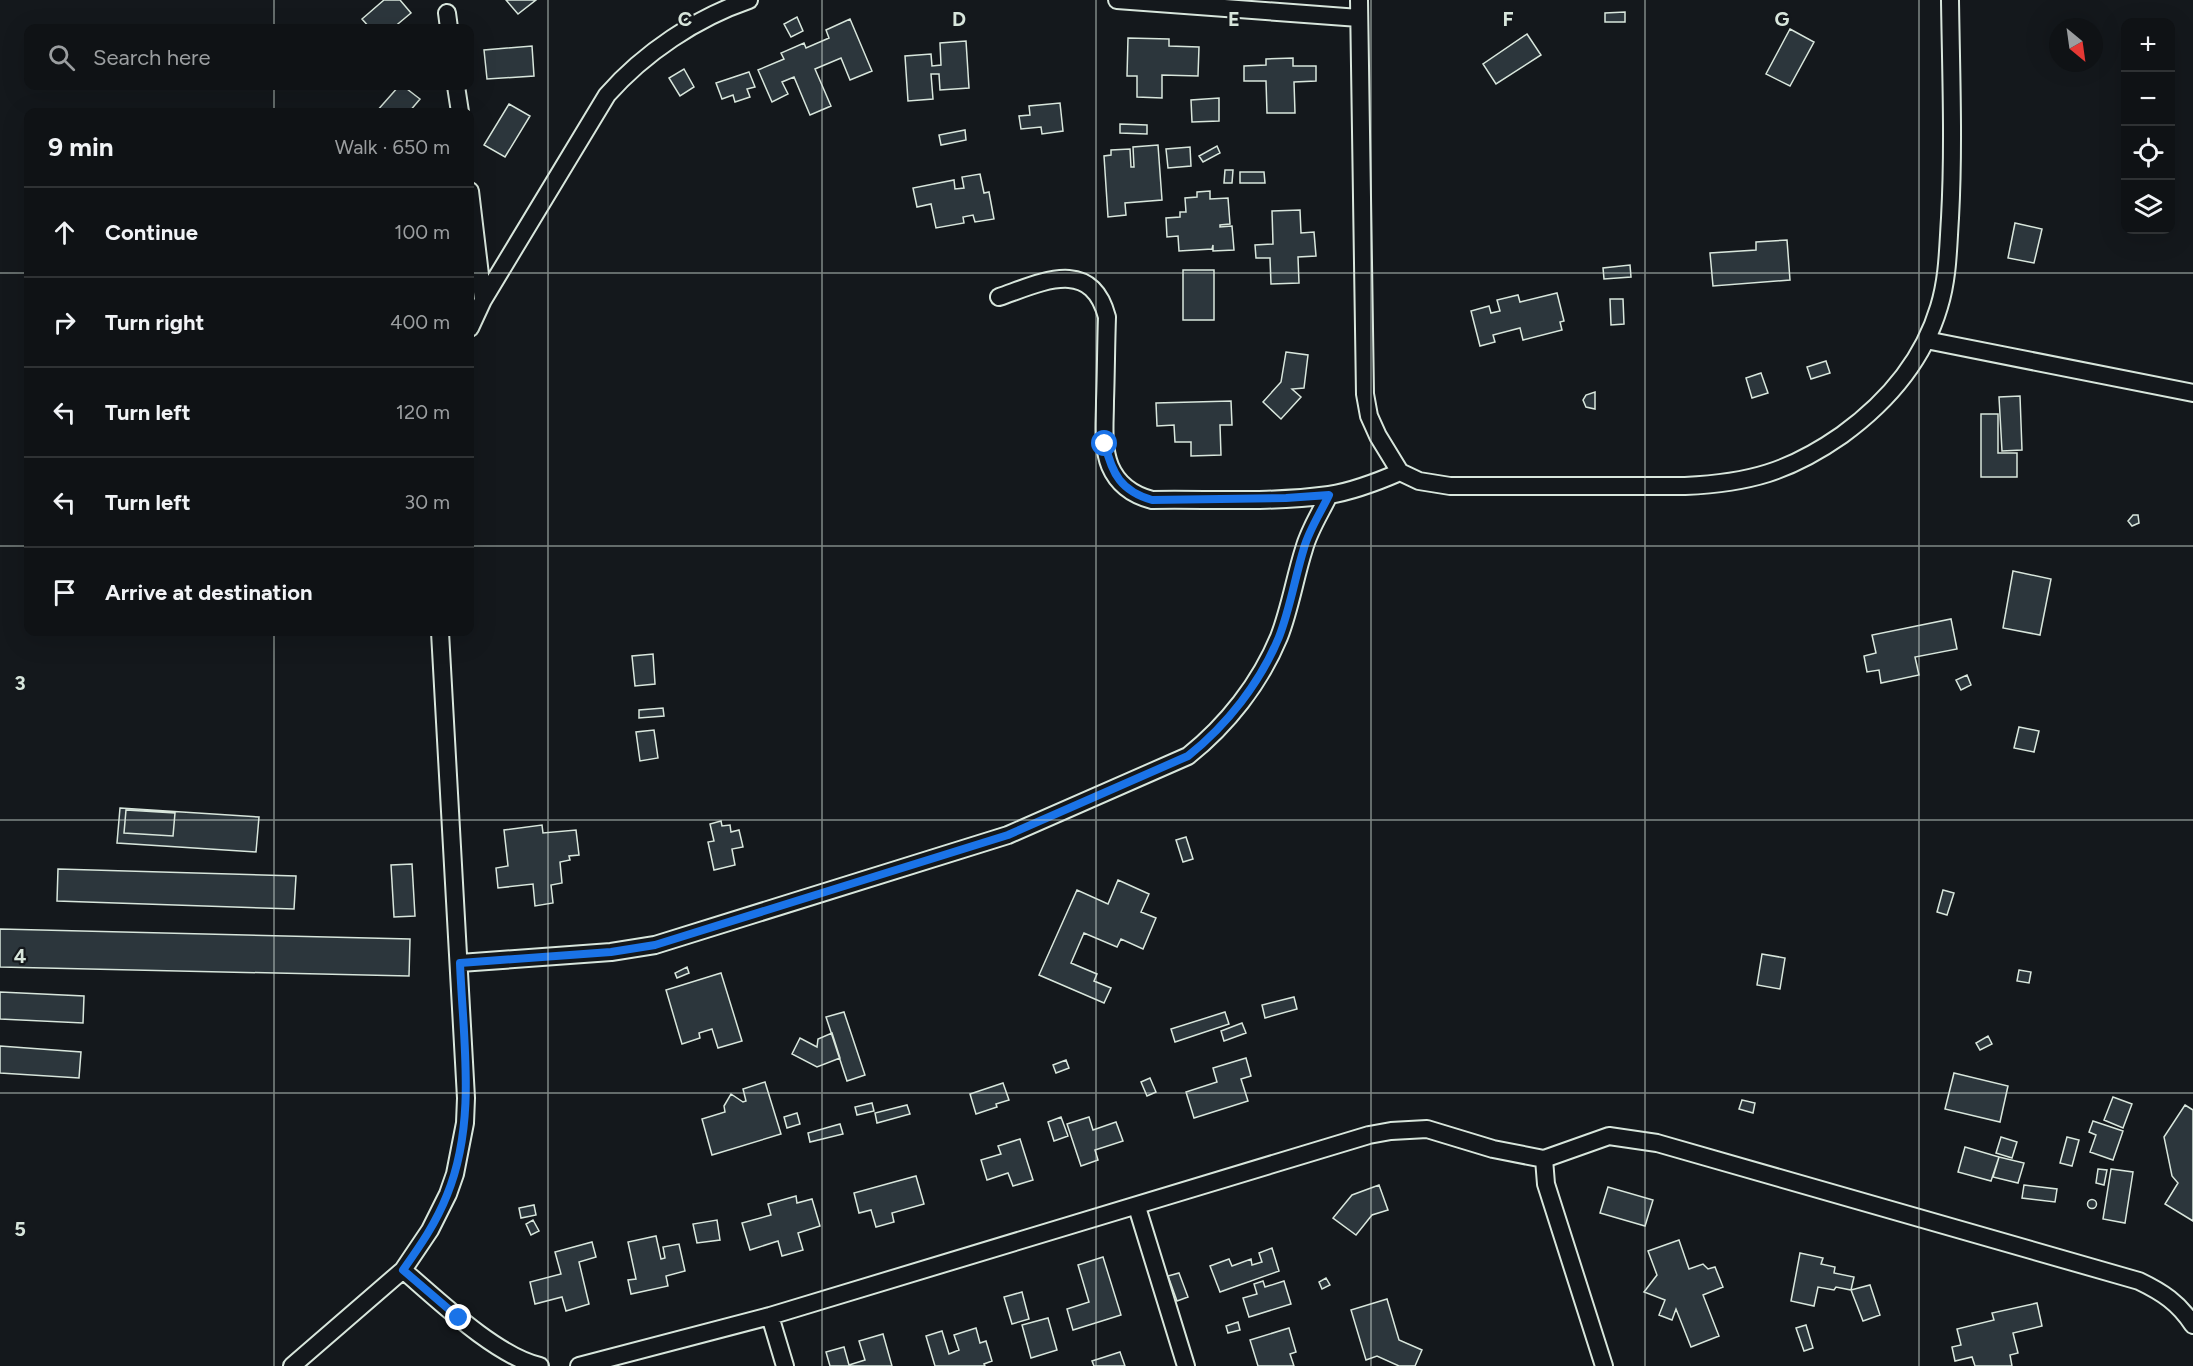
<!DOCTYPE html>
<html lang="en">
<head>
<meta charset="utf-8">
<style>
  :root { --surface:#0f1215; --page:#1d2022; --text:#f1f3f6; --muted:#9b9ea0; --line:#2f3234 }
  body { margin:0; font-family:Figtree,sans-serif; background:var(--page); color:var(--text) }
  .controls { position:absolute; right:18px; top:18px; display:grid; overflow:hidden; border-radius:12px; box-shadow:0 6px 24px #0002 }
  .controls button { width:54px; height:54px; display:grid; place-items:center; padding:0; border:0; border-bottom:2px solid var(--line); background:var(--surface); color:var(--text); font:30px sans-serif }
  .compass { position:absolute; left:2049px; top:18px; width:54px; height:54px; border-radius:50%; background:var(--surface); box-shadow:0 6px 24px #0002; rotate:151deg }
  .stop { position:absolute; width:18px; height:18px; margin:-14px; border:4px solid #1a73e8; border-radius:50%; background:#fff }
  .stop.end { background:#1a73e8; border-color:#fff; box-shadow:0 2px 6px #0008 }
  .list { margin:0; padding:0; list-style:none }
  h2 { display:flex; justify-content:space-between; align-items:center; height:78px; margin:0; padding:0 24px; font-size:26px }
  h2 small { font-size:20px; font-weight:400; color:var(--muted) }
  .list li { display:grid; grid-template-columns:39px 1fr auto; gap:18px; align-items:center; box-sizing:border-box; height:90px; padding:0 24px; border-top:2px solid var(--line) }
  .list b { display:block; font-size:22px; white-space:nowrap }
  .list em { font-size:20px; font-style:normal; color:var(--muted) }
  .icon { flex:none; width:33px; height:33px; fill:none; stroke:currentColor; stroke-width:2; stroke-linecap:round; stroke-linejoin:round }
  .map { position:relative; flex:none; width:2193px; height:1366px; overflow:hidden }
  .search { position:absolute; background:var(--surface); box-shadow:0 6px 24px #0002; left:24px; top:24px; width:450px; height:66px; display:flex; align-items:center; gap:15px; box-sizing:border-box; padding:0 21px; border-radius:12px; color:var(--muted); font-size:22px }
  .panel { position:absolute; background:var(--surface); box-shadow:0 6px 24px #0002; left:24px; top:108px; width:450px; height:528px; border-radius:12px }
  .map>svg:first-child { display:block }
  .building { fill:#2c363c; stroke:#d8e6dc; stroke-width:1.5 }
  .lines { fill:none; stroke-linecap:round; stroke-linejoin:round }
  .minor-casing { stroke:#d8e6dc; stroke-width:20 }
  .minor { stroke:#14181c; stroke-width:16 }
  .route { stroke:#1a73e8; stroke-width:8 }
  .grid { fill:none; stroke:#d8e6dc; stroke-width:1.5; stroke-opacity:0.55 }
  .grid-label { font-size:20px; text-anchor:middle; font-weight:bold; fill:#d8e6dc; stroke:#14181c; stroke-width:4.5; stroke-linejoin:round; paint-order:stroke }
</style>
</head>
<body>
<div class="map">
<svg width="2193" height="1366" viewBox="0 0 2193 1366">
  <rect width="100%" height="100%" fill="#14181c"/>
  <path class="building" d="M384 0H400L411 13 393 28H370L362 19Z
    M506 0H536L518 14Z
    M1625 12V22H1605V13Z
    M797 17 803 31 791 37 784 24Z
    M850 19 872 71 850 80 841 58 815 69 831 106 810 115 794 77 782 82 788 94 772 102 758 70 784 59 781 53 804 43 806 48 829 38 826 30Z
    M1790 29 1814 42 1790 86 1766 74Z
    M1527 34 1541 55 1496 84 1483 64Z
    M1128 38 1169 39V46L1199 47 1198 76 1162 75V98L1137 97V76H1127Z
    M966 41 969 88 940 90 939 74H931L933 99 908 101 905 56 931 54 932 66 941 65 940 43Z
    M532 46 534 76 487 79 484 50Z
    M1293 58V66H1316V81L1294 82 1295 113H1267L1266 81H1244V66L1266 65V59Z
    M684 69 694 87 680 96 669 78Z
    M749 72 755 87 747 89 750 97 735 102 733 95 722 99 716 83Z
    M399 86H403L420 99 409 112H376Z
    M1219 98V121L1192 122 1191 100Z
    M1060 103 1063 131 1042 134 1041 127 1021 129 1019 116 1030 115 1029 106Z
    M509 104 530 116 505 157 484 145Z
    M1120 124 1147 125V134L1120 133Z
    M965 130 966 140 941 145 939 135Z
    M1158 145 1162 200 1125 203 1126 215 1108 217 1104 156 1111 155V150L1130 149 1131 167H1134L1133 147Z
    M1217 146 1220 153 1203 162 1199 156Z
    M1190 147 1191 166 1168 168 1166 149Z
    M1225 170H1233L1232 183H1224Z
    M1240 172H1264L1265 183H1240Z
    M980 174 984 193 989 192 994 219 975 222 973 215 963 217 964 223 936 228 931 204 917 207 913 188 954 180 955 189 964 188 962 177Z
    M1210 191V199L1228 198 1230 224 1220 225V227L1232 226 1234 250 1213 251V245L1212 249 1179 251 1178 236 1167 237 1166 218 1180 217V212H1186L1185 198 1197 197V192Z
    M1300 210 1301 233 1314 232 1316 256 1298 257 1299 283 1271 284 1270 258H1256L1255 245 1273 244 1272 211Z
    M2015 223 2042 229 2034 263 2008 258Z
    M1787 240 1790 280 1713 286 1710 253 1756 250V242Z
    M1630 265 1631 277 1604 279 1603 268Z
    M1183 270H1214V320H1183Z
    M1557 293 1564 321 1560 322 1562 330 1523 340 1520 328 1493 335 1495 342 1480 346 1471 311 1489 306 1491 313 1500 311 1497 300 1518 295 1520 302Z
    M1610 299H1623L1624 324 1611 325Z
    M1286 352 1308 355 1304 388 1292 389 1301 397 1281 419 1263 402 1281 382Z
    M1826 361 1830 373 1811 379 1807 367Z
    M1761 373 1768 393 1752 398 1746 378Z
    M1595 392V409L1586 407 1583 400 1586 395Z
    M2020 396 2022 450 2002 451 1999 397Z
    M1231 401 1232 425H1220L1221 455 1191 456V442H1175L1174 425 1157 426 1156 403Z
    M1981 414H1998V453H2017V477H1981Z
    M2133 515H2138L2139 523 2132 526 2128 521Z
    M2013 571 2051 579 2040 635 2003 628Z
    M1951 619 1957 649 1915 657 1919 675 1881 683 1879 670 1867 672 1864 656 1876 653 1872 635Z
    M653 654 655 684 635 686 632 656Z
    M1967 675 1971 685 1961 690 1956 680Z
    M663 708 664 716 639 718V710Z
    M2019 727 2039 731 2034 752 2014 748Z
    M654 730 658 758 640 761 636 732Z
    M120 808 259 817 256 852 117 843Z
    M126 810 175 813 173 836 124 833Z
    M721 821 722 826 730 825 731 832 739 830 743 847 732 849 735 865 714 870 708 842 714 841 710 824Z
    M542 825 543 833 576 830 579 855 569 856 570 860 560 862 562 883 551 885 553 903 535 906 533 884 498 888 496 868 508 866 504 830Z
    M1186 837 1193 859 1183 862 1176 840Z
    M412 864 415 916 394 917 391 865Z
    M58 869 296 876 294 909 57 901Z
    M1118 880 1149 894 1141 912 1156 918 1143 949 1121 939 1117 947 1084 933 1071 963 1097 974 1094 981 1111 988 1104 1003 1039 975 1077 890 1108 904Z
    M1943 890 1954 893 1947 915 1937 912Z
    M0 929 410 939 409 976 0 967Z
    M1762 954 1785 958 1780 989 1757 985Z
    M687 967 689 973 677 978 675 973Z
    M2019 970 2031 972 2029 983 2017 981Z
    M721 973 742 1041 718 1048 712 1029 699 1033 700 1038 682 1044 666 990Z
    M0 992 84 996 83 1023 0 1019Z
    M1294 997 1297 1009 1265 1018 1262 1005Z
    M844 1012 865 1075 847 1081 826 1017Z
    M1225 1012 1229 1024 1175 1042 1171 1029Z
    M1242 1023 1246 1033 1224 1041 1221 1031Z
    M832 1033 840 1058 817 1067 792 1054 800 1038 817 1047 818 1039Z
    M1988 1036 1992 1044 1980 1050 1976 1043Z
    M0 1046 81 1052 79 1078 0 1073Z
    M1246 1058 1251 1076 1241 1079 1248 1101 1194 1118 1186 1092 1217 1082 1213 1068Z
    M1066 1060 1069 1068 1056 1073 1053 1065Z
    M1954 1073 2008 1086 2000 1122 1945 1109Z
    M1150 1078 1156 1092 1147 1096 1141 1082Z
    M765 1082 781 1134 712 1155 702 1119 725 1112 724 1106 731 1094 743 1102 746 1101 743 1089Z
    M1003 1083 1009 1100 996 1104 997 1107 976 1114 970 1094Z
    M2113 1097 2132 1104 2123 1128 2104 1120Z
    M1742 1100 1755 1103 1753 1113 1739 1109Z
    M872 1103 874 1111 857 1115 855 1107Z
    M907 1105 910 1114 877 1123 875 1113Z
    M2185 1105 2193 1110V1221L2165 1204 2178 1183 2172 1176 2164 1137Z
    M797 1113 800 1124 787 1128 784 1117Z
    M1061 1117 1068 1136 1054 1141 1048 1122Z
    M1089 1117 1093 1130 1116 1122 1123 1141 1095 1150 1098 1160 1081 1166 1067 1124Z
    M2093 1121 2123 1131 2113 1160 2090 1152 2096 1135 2089 1132Z
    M840 1124 843 1134 810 1142 808 1133Z
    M2001 1137 2017 1142 2012 1158 1996 1153Z
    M2067 1137 2079 1140 2072 1166 2060 1163Z
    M1020 1139 1033 1180 1013 1186 1008 1173 987 1180 981 1160 1001 1154 998 1146Z
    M1965 1147 1999 1157 1991 1181 1958 1172Z
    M1999 1157 2024 1163 2018 1183 1993 1177Z
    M2098 1169 2107 1170 2104 1185 2096 1183Z
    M2111 1169 2133 1172 2125 1223 2103 1219Z
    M916 1176 924 1204 892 1213 894 1222 876 1227 871 1210 859 1213 854 1193Z
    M1379 1185 1388 1210 1372 1215 1356 1235 1333 1218 1352 1195Z
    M2024 1185 2057 1189 2055 1202 2022 1198Z
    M1608 1187 1653 1200 1645 1226 1600 1213Z
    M796 1196 797 1203 812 1199 820 1226 798 1233 803 1250 782 1256 778 1241 750 1250 742 1223 771 1215 768 1204Z
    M2087.5 1204a4.5 4.5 0 1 1 9 0a4.5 4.5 0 1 1-9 0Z
    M534 1205 536 1215 521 1218 519 1208Z
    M533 1220 539 1231 531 1235 526 1224Z
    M717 1220 720 1240 697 1243 693 1224Z
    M656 1236 661 1259 665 1258 663 1247 679 1244 685 1271 666 1276 668 1286 631 1294 628 1280 636 1279 628 1242Z
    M1679 1240 1689 1269 1703 1264 1708 1269 1715 1267 1723 1287 1703 1295 1719 1336 1691 1347 1676 1309 1672 1320 1659 1315 1665 1300 1644 1292 1657 1275 1648 1251Z
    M592 1242 596 1257 579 1262 589 1304 566 1311 562 1297 535 1304 530 1282 561 1274 555 1252Z
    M1272 1248 1279 1271 1220 1292 1210 1266 1229 1259 1232 1266 1251 1259 1252 1265 1262 1262 1259 1253Z
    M1800 1253 1823 1258 1821 1264 1835 1267 1834 1273 1854 1277 1851 1290 1836 1287 1834 1290 1818 1287 1814 1306 1791 1301Z
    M1103 1257 1121 1315 1073 1330 1067 1309 1089 1302 1078 1265Z
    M1179 1273 1188 1297 1177 1301 1168 1276Z
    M1326 1278 1330 1285 1322 1289 1319 1282Z
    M1263 1281 1265 1287 1284 1281 1291 1304 1249 1317 1243 1298 1257 1294 1254 1284Z
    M1870 1285 1880 1315 1863 1321 1851 1290Z
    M1022 1292 1029 1319 1012 1324 1004 1297Z
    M1387 1299 1399 1340 1422 1350 1415 1366H1399L1377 1356 1366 1360 1351 1310Z
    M2037 1303 2042 1326 2013 1333 2018 1353 2010 1355 2012 1366H1975L1972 1357 1955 1361 1952 1347 1961 1345 1957 1329 1994 1320 1992 1313Z
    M1048 1318 1057 1350 1031 1358 1022 1325Z
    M1238 1322 1240 1330 1228 1333 1226 1326Z
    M1806 1325 1813 1348 1804 1351 1796 1328Z
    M976 1328 980 1343 986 1341 992 1361 984 1364 985 1366H935L926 1336 942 1331 949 1354 959 1350 954 1335Z
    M1289 1328 1296 1352 1290 1354 1294 1366H1258L1250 1340Z
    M883 1334 892 1366H830L826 1352 844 1347 849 1365 865 1360 859 1341Z
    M1120 1352 1125 1366H1094L1092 1361Z"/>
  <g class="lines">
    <g class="minor-casing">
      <path id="minor" d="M1117 0 1359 18
        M1359 0 1365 394 1369 416 1378 436 1400 472 1419 481 1450 486H1685C1749 483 1789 472 1842 435 1886 403 1923 361 1939 307 1948 278 1948 248 1950 218 1954 145 1951 73 1950 0
        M447 13 449 28
        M456 86 460 112
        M470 191 483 300
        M999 297C1040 283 1091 256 1107 317 1106 345 1106 373 1105 401 1105 423 1102 446 1110 466 1118 485 1133 495 1152 500 1210 499 1271 503 1329 495 1354 491 1377 482 1400 472
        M470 328 483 300 607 95C644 53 696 18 749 0
        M1926 340 2193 393
        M460 963 611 952 655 945 1008 835 1188 756C1227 725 1260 683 1279 637 1290 609 1295 577 1304 549 1309 530 1321 512 1329 495
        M1137 1207 1186 1366
        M403 1270C438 1300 496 1356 540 1366
        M770 1316 785 1366
        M292 1366 403 1270 430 1230 448 1194 455 1174 465 1123 466 1098 440 632
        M579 1366 770 1316 1369 1135 1391 1131 1427 1129 1493 1149 1544 1159
        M1604 1366 1546 1184 1544 1159 1609 1136 1657 1143 2139 1281C2162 1292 2179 1303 2193 1325"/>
    </g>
    <use href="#minor" class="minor"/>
  </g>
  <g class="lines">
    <path class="route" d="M459 1318 403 1270C420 1246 436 1223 447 1195 477 1122 463 1040 460 963L611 952 655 945 1008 835 1188 756C1227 725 1260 683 1279 637 1290 609 1295 577 1304 548 1309 530 1321 512 1329 495L1286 498 1152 500C1121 491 1112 474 1105 444"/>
  </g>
  <path class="grid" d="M274 0V28M548 0V1366M822 0V1366M1096 0V1366M1371 0V1366M1645 0V1366M1919 0V1366M274 86V112M0 273H28M470 273H2193M0 546H28M470 546H2193M274 632V1366M0 820H2193M0 1093H2193"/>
  <g class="grid-label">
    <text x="685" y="26">C</text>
    <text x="959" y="26">D</text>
    <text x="1234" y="26">E</text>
    <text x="1508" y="26">F</text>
    <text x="1782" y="26">G</text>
    <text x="20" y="690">3</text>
    <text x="20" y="963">4</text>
    <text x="20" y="1236">5</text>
  </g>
</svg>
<div class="controls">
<button>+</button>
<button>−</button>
<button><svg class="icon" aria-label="locate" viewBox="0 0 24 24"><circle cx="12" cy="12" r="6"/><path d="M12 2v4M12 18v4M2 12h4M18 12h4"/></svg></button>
<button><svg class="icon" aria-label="layers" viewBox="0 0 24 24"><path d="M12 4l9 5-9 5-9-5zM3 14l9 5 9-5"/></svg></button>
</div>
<svg class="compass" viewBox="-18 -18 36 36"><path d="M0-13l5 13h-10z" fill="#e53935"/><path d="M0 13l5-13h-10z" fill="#9b9ea0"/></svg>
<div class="stop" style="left:1105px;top:444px"></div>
<div class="stop end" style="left:459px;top:1318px"></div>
<div class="search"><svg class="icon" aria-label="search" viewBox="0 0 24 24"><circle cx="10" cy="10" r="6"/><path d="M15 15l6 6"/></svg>Search here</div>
<section class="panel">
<h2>9 min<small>Walk · 650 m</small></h2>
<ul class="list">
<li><svg class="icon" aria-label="ahead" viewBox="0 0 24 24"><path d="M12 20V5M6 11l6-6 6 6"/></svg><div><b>Continue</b></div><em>100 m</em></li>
<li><svg class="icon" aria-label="right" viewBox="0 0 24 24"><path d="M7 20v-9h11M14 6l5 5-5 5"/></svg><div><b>Turn right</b></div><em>400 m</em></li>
<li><svg class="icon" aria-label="left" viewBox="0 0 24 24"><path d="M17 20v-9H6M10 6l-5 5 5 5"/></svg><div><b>Turn left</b></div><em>120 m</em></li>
<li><svg class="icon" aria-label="left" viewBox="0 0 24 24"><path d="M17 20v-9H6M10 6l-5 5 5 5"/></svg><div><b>Turn left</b></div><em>30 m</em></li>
<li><svg class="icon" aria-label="arrive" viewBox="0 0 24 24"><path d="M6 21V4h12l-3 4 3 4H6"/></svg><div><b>Arrive at destination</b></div></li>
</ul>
</section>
</div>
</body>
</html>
